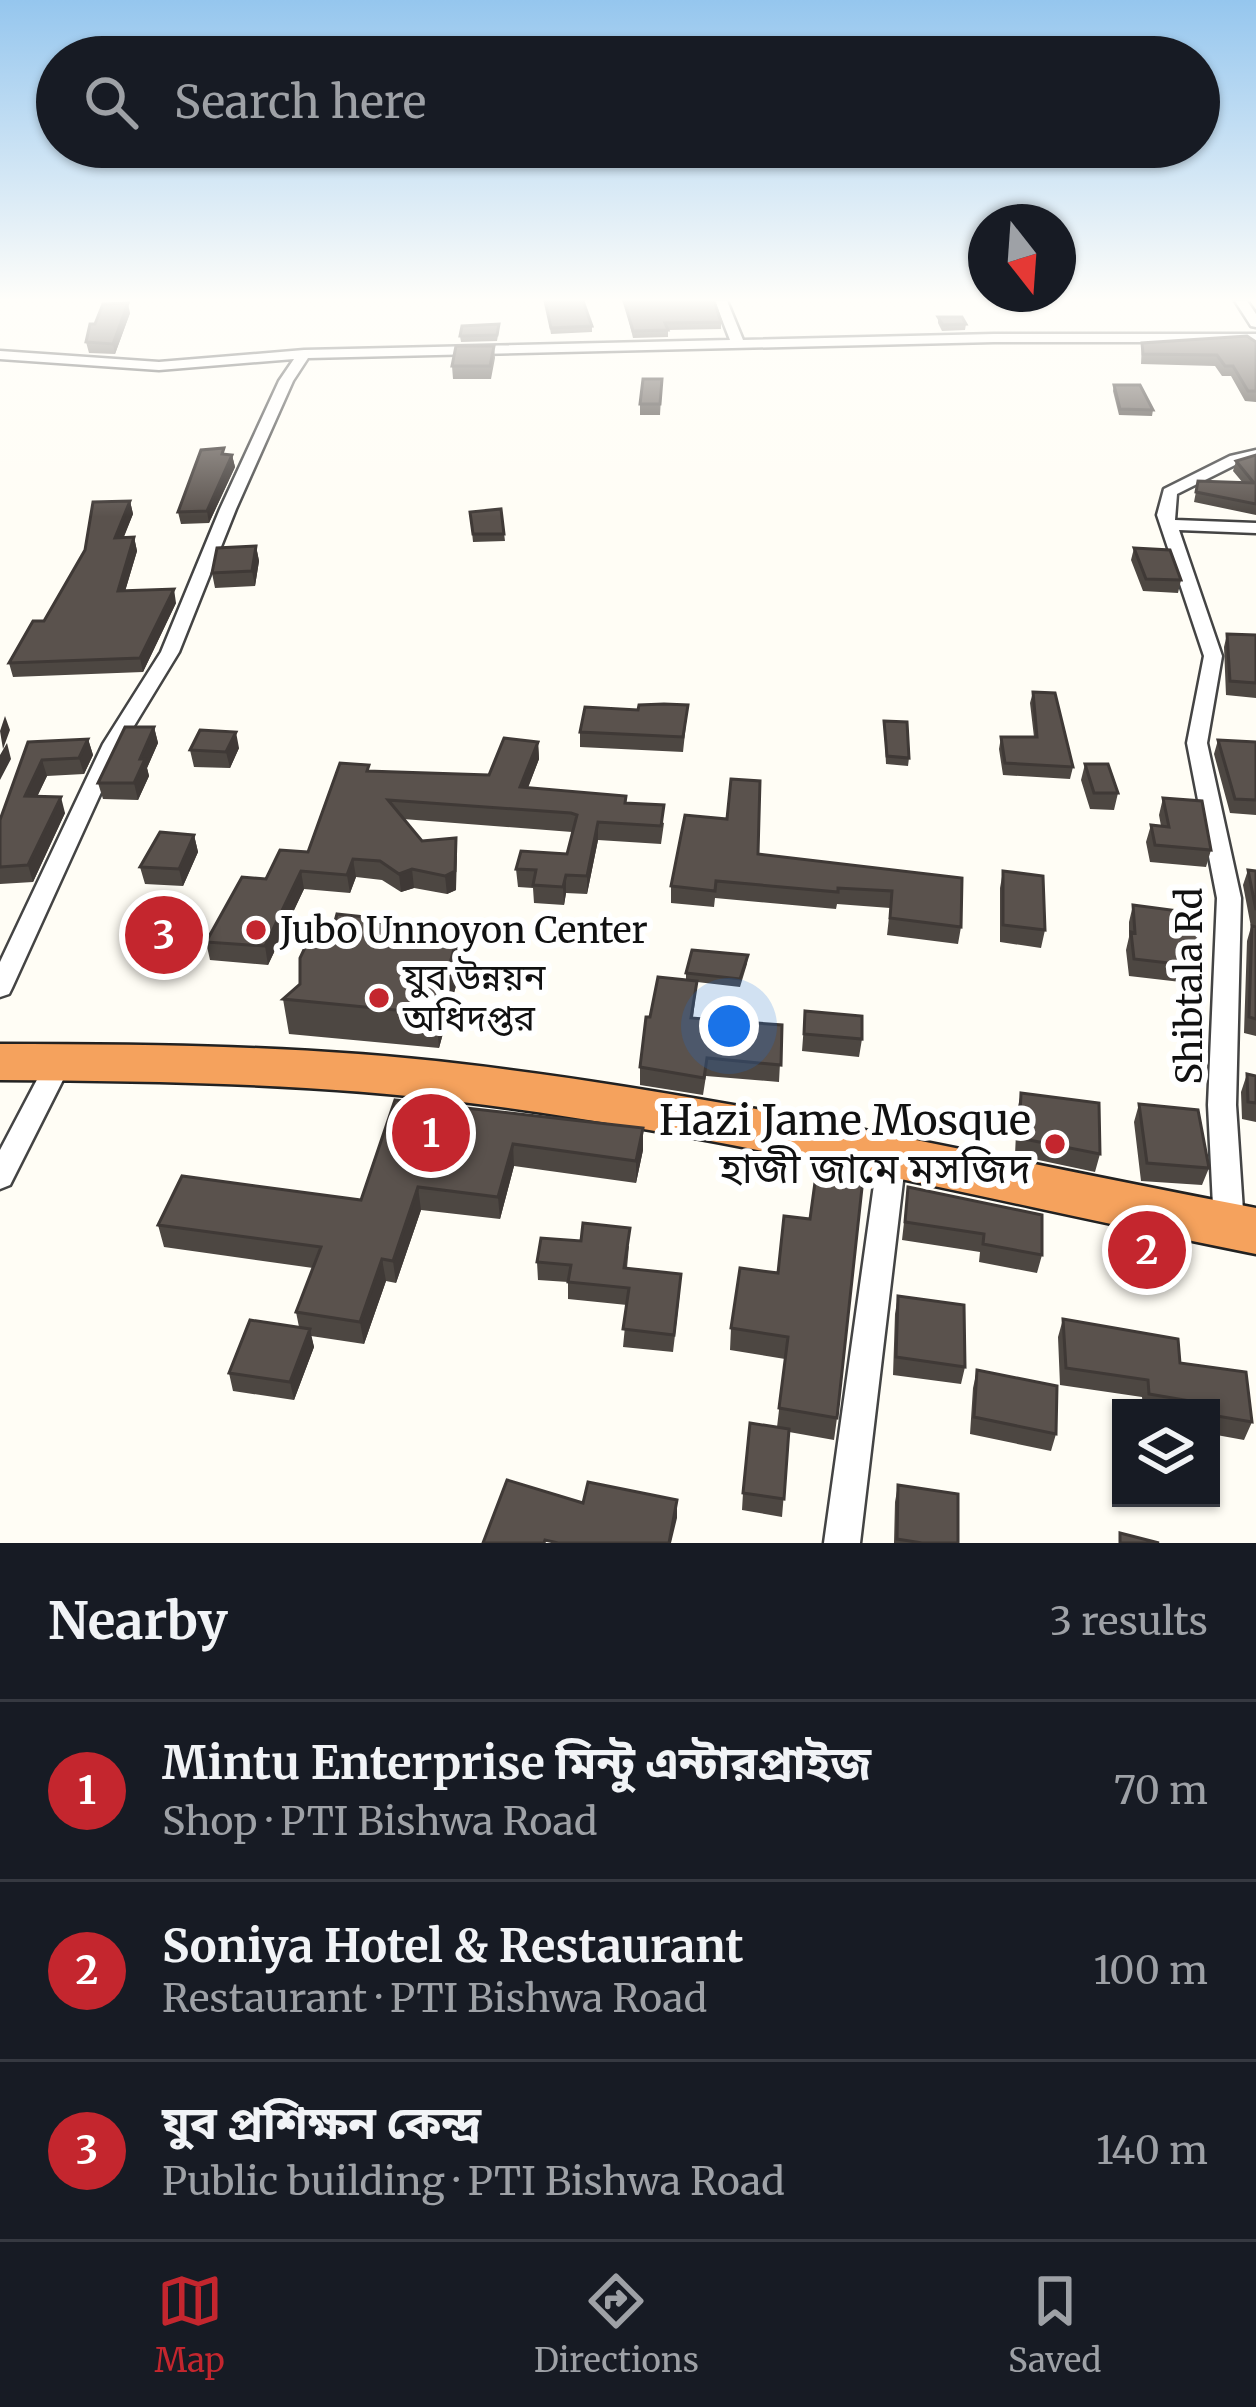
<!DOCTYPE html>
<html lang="en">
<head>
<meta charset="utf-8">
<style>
  :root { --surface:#171b24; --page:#242831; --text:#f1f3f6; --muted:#9ea1a6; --line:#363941; --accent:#c4262e }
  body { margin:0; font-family:Merriweather,"Noto Sans Bengali",serif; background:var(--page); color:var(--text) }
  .controls { position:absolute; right:36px; bottom:36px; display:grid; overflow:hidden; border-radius:0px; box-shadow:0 3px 9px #0004 }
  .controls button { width:108px; height:108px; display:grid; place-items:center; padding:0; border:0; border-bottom:3px solid var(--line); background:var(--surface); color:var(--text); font:60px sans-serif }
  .compass { position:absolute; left:968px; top:204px; width:108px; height:108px; border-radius:50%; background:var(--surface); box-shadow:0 3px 9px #0004; rotate:163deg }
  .you { position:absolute; left:729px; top:1026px; width:42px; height:42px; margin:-30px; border:9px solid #fff; border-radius:50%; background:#1a73e8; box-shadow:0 0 0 18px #1a73e833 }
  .badge { display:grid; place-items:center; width:78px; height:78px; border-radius:50%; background:var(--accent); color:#fff; font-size:39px; font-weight:700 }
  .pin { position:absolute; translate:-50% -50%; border:6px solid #fff; box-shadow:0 3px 12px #0006 }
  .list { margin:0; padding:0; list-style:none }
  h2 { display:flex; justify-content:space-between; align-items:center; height:156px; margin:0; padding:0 48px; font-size:51px }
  h2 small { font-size:39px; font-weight:400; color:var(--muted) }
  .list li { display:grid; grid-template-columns:78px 1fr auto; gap:36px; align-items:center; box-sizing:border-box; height:180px; padding:0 48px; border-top:3px solid var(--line) }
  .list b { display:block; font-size:45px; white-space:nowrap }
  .list p { margin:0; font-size:39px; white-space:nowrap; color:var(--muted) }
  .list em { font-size:39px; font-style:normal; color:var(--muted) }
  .icon { flex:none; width:66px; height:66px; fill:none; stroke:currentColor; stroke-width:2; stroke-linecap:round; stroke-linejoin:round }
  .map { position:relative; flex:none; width:1256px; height:1543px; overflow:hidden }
  .search { position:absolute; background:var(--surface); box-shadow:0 3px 9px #0004; left:36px; right:36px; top:36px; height:132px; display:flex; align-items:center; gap:30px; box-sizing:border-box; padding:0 42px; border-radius:66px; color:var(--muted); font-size:45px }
  .sheet { height:696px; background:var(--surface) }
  nav { display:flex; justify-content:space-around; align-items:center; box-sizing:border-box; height:168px; border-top:3px solid var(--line); background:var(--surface); font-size:33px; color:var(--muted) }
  nav a { display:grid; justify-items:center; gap:6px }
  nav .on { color:var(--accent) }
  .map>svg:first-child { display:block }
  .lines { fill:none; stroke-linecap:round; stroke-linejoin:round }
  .street-casing { stroke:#444; stroke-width:5 }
  .highway-casing { stroke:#222; stroke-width:5 }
  .street { fill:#fff; fill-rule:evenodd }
  .highway { fill:#f5a25d; fill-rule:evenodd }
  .wall { fill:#4d4742 }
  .shaded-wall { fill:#3f3936 }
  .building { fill:#5a524d; stroke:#3f3936; stroke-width:3 }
  .poi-dot { fill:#c4262e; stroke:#fff; stroke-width:4.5 }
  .labels { text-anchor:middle; stroke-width:12; stroke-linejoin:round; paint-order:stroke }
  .poi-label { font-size:36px; fill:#111; stroke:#fff; text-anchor:start }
  .street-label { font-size:36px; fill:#111; stroke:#fff }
  .near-poi-label { font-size:42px; fill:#111; stroke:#fff; text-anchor:end }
</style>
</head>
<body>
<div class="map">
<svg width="1256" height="1543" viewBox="0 0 1256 1543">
  <rect width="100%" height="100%" fill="#fffdf5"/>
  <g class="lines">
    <g class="street-casing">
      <path id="street" d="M715 301H727L743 340 994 334H1256V342H994L308 358 293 381 236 509 179 652 123 744 12 988 9 994 0 997V962L103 744 161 652 220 509 279 381 294 359 159 370 0 359V351L159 362 304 350 730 340Z
        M1235 301H1247L1256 314V327L1251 326Z
        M1256 450V460L1239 463 1177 494 1175 520 1256 523V533L1179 530 1222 656 1207 743 1241 898 1236 1105 1244 1226 1239 1235 1229 1238 1219 1235 1214 1226 1208 1105 1217 898 1187 743 1204 656 1157 515 1164 489 1230 456Z
        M59 1052 68 1055 72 1062 10 1185 0 1189V1150L50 1055Z
        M892 1145 902 1148 906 1156 860 1543H824L878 1156 882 1148Z"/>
    </g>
    <g class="highway-casing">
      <path id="highway" d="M0 1044C154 1044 309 1046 462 1064 729 1095 992 1158 1256 1208V1254C992 1201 730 1135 462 1102 309 1083 154 1081 0 1080Z"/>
    </g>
    <use href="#street" class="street"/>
    <use href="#highway" class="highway"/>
  </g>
  <path class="wall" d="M545 301 592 326V332L551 334Z
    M624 301 721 322V329L668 330V337L633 338Z
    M130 313 115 354 89 353 86 342 95 324Z
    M938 317 966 324 965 330 942 331 938 323Z
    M499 330 497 341 461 342 460 336Z
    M1256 342V402L1245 401 1231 376H1222L1215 366 1141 364 1142 343Z
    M494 346 495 358 491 379H453L452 366Z
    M662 379 660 415H640V404Z
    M1114 385 1153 410 1152 416 1119 415 1113 391Z
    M225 454 232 455 235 467 209 523 181 524 178 512Z
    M1256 455V515L1194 502 1198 481 1243 483 1233 471 1236 461Z
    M130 501 133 514 123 538 134 537 137 551 125 591 176 603 143 672 13 677 9 663 44 621Z
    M501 509 505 541 473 542 470 512Z
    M256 546 259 561 255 586 215 588 212 573Z
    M1134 548 1181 580 1178 593 1143 591 1131 560Z
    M1227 634 1256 635V698L1226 695 1224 647Z
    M1033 692 1073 767 1070 779 1003 775 999 749 1001 737H1034L1030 703Z
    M688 705 683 752 580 747V732L638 710Z
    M884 721 909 758 908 766 886 764Z
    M154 727 158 743 147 768 149 776 138 800 103 799 98 783Z
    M88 739 93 755 84 774 47 776 37 796 65 813 33 882 0 884V820L28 742Z
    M1218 740 1256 742V815L1230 813 1214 754Z
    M538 742 539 759 528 788 626 803 664 823 661 844 598 840 587 894 566 893 564 905 534 903 533 888 518 887 516 869 567 854 572 832 403 819 422 841 457 856 456 890 447 894 414 888 401 892 382 880 356 877 350 893 304 889 268 965 210 960 206 942 266 879 308 852 370 772 489 775Z
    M239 748 230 768 194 767 190 750Z
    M1085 764 1118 793 1114 810 1090 809 1081 780Z
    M1163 798 1211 850 1206 867 1150 862 1146 842 1151 825 1161 826 1159 815Z
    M194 835 198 852 183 886 145 884 140 867Z
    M758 854 962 878 961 927 958 944 887 935 890 908 837 904 836 909 715 898 714 907 671 903V886Z
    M1248 870 1256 871V1036L1244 1033 1247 941 1251 927 1243 885Z
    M1003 871 1045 930 1041 948 1000 942V888Z
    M1133 905 1203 967 1198 984 1129 976 1126 950 1129 937V922Z
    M334 925 460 927 463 960 439 1048 289 1034 283 999 300 984Z
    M748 955 747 964 740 987 697 982 693 1018 782 1025 779 1082 706 1076 703 1095 640 1085V1067L650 1017 686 980V973Z
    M805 1011 862 1039 859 1057 802 1051Z
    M1247 1074 1256 1076V1122L1242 1119 1241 1092Z
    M1021 1093 1100 1154 1095 1172 1015 1155 1017 1111Z
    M395 1100 643 1128V1150L636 1183 514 1166 500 1219 421 1210 396 1283 386 1281 364 1344 311 1336 314 1347 294 1400 233 1391 229 1373 299 1327 296 1312 313 1268 164 1247 158 1225 361 1200Z
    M1139 1104 1209 1168 1202 1185 1141 1181 1134 1122Z
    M908 1187 1042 1255 1037 1273 979 1262 980 1252 902 1240Z
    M629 1246 627 1268 680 1292 673 1352 623 1347 627 1305 568 1299V1282L538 1280 537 1262Z
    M778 1273 837 1418 834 1440 789 1432 782 1517 742 1510 743 1493 777 1427 785 1359 730 1350 731 1328Z
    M898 1296 965 1367 961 1384 893 1375 895 1314Z
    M1063 1319 1180 1363 1252 1422 1244 1440 1211 1434V1408H1143L1142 1397 1060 1385 1058 1337Z
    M977 1370 1056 1434 1051 1451 970 1434 973 1388Z
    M898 1485 958 1543H894L895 1502Z"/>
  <path class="shaded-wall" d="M128 303 130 313 115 354 113 344Z
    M232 455 235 467 209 523 207 511Z
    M130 501 133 514 118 552 115 538Z
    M134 537 137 551 121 605 118 591Z
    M256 546 259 561 255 586 252 571Z
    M174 589 176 603 143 672 140 658Z
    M5 716 10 730 3 749 0 731Z
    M154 727 158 743 147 768 149 776 138 800 134 783 140 759Z
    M236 732 239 748 230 768 226 752Z
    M88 739 93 755 84 774 79 758Z
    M538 742 539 759 521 805 520 787Z
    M7 743 11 759 0 780V755Z
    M42 760 47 776 30 812 25 796Z
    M61 797 65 813 33 882 28 865Z
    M598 822V840L587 894V876Z
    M194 835 198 852 183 886 179 869Z
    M456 838V890L447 894 445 876Z
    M353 859 356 877 350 893 347 875Z
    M412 869 414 888 401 892 399 874Z
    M301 871 304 889 268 965 265 946Z
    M566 875V893L564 905 563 887Z
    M460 927 463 960 439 1048 436 1014Z
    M643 1128V1150L636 1183V1161Z
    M513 1144 514 1166 500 1219 498 1197Z
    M418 1187 421 1210 396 1283 393 1261Z
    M382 1259 386 1281 364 1344 360 1322Z
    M310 1329 314 1347 294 1400 290 1382Z
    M677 1500V1518L671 1543H669Z"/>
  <path class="building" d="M545 301H583L592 326 551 328Z
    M624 301H714L721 322 665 323 668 330 633 331Z
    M128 303 113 344 86 342 90 324H95L103 304Z
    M938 317H962L966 324 943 325Z
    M499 324 497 335 460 336 462 326Z
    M1247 336 1256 342V391H1248L1233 366H1225L1217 355 1143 354 1142 343Z
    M456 346H494L490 366H452Z
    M643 379H662L660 404H640Z
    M1114 385H1140L1153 410 1120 409Z
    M224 448 222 454 232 455 207 511 178 512 201 450Z
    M1256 455V504L1196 492 1198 481 1254 483 1236 461Z
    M130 501 115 538 134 537 118 591 174 589 140 658 9 663 33 621H44L85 550 93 502Z
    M501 509 504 534H473L470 512Z
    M256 546 252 571 212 573 217 548Z
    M1134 548 1170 550 1181 580 1146 579Z
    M1227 634 1256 635V683L1230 681Z
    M1033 692 1055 693 1073 767 1005 763 1001 737H1037Z
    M664 704 688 705 683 737 580 732 585 707 638 710 639 705Z
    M884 721 907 722 909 758 887 756Z
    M125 727H154L140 759H145L134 783H98Z
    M200 730 236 732 226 752 190 750Z
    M504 738 538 742 520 787 626 796 625 803 664 805 661 826 598 822 587 876 566 875 563 887 533 885 536 870 516 869 521 851 567 854 577 815 571 813 388 800 422 841 456 838 455 871 445 876 412 869 399 874 380 861 353 859 347 875 301 871 265 946 206 942 242 877 266 879 280 850 308 852 340 763 369 765 367 771 489 775Z
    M88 739 79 758 42 760 25 796 61 797 28 865 0 867V820L28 742Z
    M1218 740 1256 742V800L1235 799Z
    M1085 764H1108L1118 793H1094Z
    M731 779 760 781 758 854 962 878 961 927 890 918 892 891 838 888V892L716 881 715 891 671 886 685 815 727 819Z
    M1163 798 1202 801 1211 850 1155 845 1151 825 1169 827Z
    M160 832 194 835 179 869 140 867Z
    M1248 870 1256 871V910Z
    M1003 871 1043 876 1045 930 1003 925Z
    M1133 905 1194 913 1203 967 1134 959 1131 932 1135 933Z
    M337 914 460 927 436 1014 283 999 300 984V958L317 922 334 925Z
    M1252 926 1256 927V1019L1249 1017Z
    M692 950 748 955 740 979 686 973Z
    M658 977 697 981 691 1018 782 1025 781 1065 707 1058 704 1078 640 1067 646 1017H650Z
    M805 1011 862 1016V1039L804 1034Z
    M1247 1074 1256 1076V1103L1248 1102Z
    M1021 1093 1099 1103 1100 1154 1019 1138Z
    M395 1100 643 1128 636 1161 513 1144 498 1197 418 1187 393 1261 382 1259 360 1322 296 1312 321 1247 158 1225 182 1176 361 1200Z
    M1139 1104 1198 1110 1209 1168 1147 1163Z
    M819 1153 865 1160 837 1418 779 1408 788 1337 731 1328 740 1268 778 1273 784 1216 810 1219Z
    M908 1187 1042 1215V1255L983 1244 984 1234 905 1222Z
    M583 1223 630 1228 624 1268 681 1274 674 1335 623 1329 629 1288 568 1282 571 1265 537 1262 541 1238 581 1241Z
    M898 1296 964 1305 965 1367 896 1357Z
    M1063 1319 1178 1339 1180 1363 1246 1372 1252 1422 1211 1415V1408H1196V1402L1149 1394 1148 1380 1066 1368Z
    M250 1320 310 1329 290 1382 229 1373Z
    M977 1370 1057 1386 1056 1434 974 1417Z
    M750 1423 789 1429 784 1499 743 1493Z
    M507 1480 583 1503 588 1482 677 1500 669 1543H558L545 1540 544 1543H483Z
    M898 1485 958 1494V1543H922L897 1539Z
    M1120 1533 1159 1543H1120Z"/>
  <linearGradient id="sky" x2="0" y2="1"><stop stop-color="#95c6ee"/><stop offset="0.58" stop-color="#fffefa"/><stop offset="1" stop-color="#fffefa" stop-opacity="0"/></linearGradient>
  <rect width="1256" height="517" fill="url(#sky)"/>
  <g class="poi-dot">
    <circle cx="256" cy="930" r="12"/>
    <circle cx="379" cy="998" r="12"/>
    <circle cx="1055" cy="1144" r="12"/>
  </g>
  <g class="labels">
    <g class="poi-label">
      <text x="280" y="943">Jubo Unnoyon Center</text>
      <text x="403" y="990">যুব উন্নয়ন<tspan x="403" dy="41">অধিদপ্তর</tspan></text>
    </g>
    <g class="street-label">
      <text transform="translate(1189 986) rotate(-90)" y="13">Shibtala Rd</text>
    </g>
    <g class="near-poi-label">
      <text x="1031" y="1135">Hazi Jame Mosque<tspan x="1031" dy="48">হাজী জামে মসজিদ</tspan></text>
    </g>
  </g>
</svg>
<div class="controls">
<button><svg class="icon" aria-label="layers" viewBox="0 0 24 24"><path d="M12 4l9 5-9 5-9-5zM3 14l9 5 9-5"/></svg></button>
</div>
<svg class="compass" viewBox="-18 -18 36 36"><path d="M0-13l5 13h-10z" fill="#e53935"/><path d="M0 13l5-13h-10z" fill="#9ea1a6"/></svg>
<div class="you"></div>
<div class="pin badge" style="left:431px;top:1133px">1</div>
<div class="pin badge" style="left:1147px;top:1250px">2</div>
<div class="pin badge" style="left:164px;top:935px">3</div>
<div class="search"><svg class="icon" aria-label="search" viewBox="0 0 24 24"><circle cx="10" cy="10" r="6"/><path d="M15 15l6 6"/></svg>Search here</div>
</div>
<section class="sheet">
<h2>Nearby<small>3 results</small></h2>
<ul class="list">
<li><span class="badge">1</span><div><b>Mintu Enterprise মিন্টু এন্টারপ্রাইজ</b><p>Shop · PTI Bishwa Road</p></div><em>70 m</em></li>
<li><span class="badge">2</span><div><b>Soniya Hotel &amp; Restaurant</b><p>Restaurant · PTI Bishwa Road</p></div><em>100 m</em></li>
<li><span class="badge">3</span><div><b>যুব প্রশিক্ষন কেন্দ্র</b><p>Public building · PTI Bishwa Road</p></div><em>140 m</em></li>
</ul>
</section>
<nav>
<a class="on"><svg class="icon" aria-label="map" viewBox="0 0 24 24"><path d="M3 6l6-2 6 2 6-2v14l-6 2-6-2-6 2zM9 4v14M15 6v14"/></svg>Map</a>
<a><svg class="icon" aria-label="directions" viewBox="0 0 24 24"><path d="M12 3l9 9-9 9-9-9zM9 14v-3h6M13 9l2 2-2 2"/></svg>Directions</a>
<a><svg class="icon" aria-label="saved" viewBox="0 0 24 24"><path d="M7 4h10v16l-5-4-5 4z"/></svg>Saved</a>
</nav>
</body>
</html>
